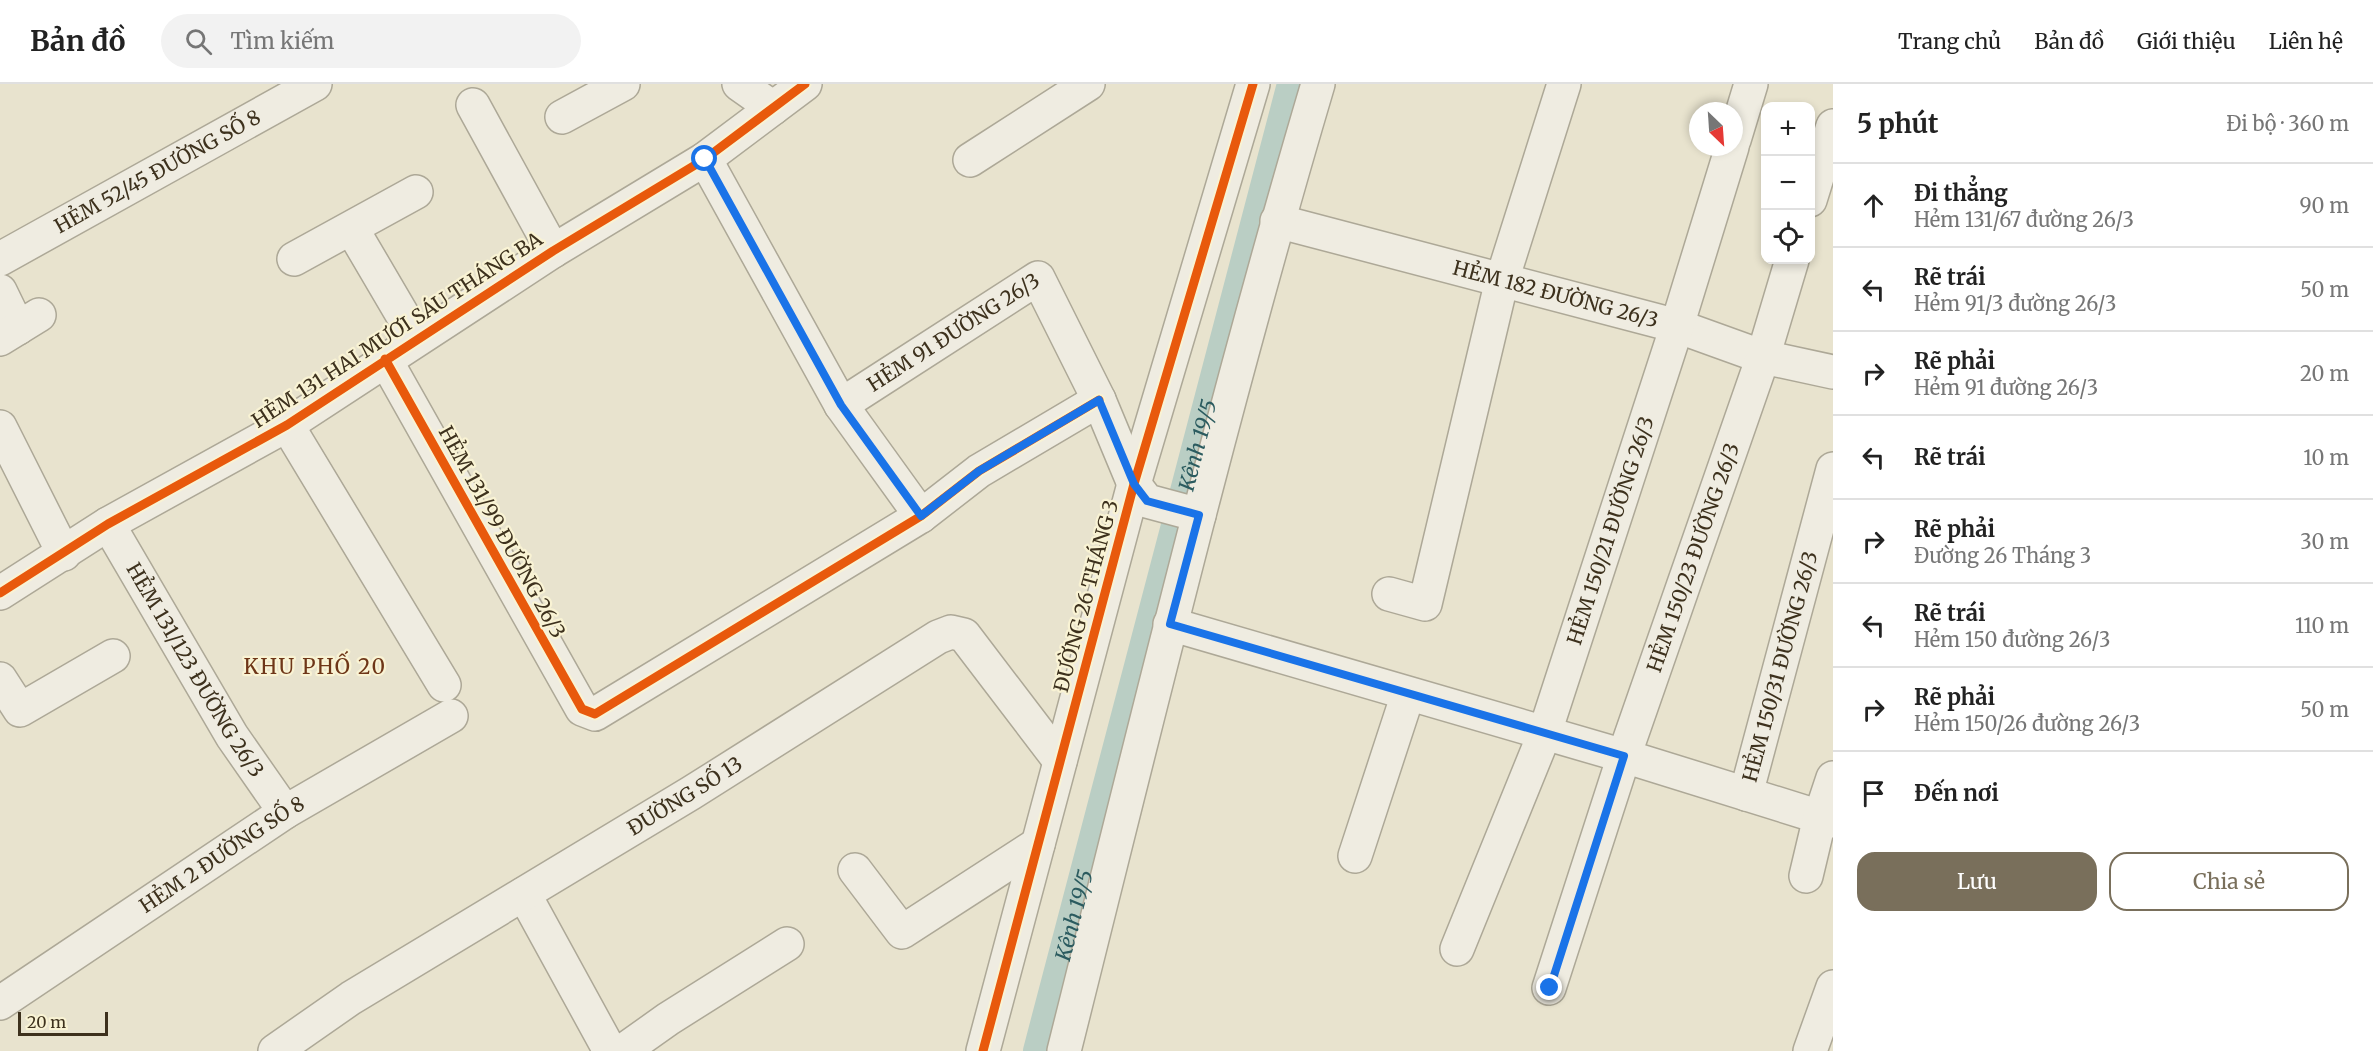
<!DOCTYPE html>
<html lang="vi">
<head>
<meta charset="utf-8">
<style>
  :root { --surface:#fff; --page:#f2f2f2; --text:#222; --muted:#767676; --line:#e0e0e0; --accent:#796f5b }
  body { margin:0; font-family:Merriweather,serif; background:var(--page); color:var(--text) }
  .controls { position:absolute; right:18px; top:18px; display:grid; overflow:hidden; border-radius:12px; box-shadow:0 3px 9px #0003 }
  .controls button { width:54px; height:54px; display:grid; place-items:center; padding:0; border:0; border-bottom:2px solid var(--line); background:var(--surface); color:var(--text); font:30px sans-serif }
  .compass { position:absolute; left:1689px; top:18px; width:54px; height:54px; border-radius:50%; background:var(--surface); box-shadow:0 3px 9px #0003; rotate:155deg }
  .scale { position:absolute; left:18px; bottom:15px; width:90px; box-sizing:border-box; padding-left:6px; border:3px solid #3d311d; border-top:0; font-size:16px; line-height:21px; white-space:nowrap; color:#3d311d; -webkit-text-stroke:4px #f9f3d4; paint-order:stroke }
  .stop { position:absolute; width:18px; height:18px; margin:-14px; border:4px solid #1a73e8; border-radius:50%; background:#fff }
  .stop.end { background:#1a73e8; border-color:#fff; box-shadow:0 2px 6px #0008 }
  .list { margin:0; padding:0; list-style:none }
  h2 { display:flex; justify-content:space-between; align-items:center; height:78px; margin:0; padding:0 24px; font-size:26px }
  h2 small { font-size:20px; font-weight:400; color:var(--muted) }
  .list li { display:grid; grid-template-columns:39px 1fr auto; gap:18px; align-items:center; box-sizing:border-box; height:84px; padding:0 24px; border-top:2px solid var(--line) }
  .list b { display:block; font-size:22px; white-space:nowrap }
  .list p { margin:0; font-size:20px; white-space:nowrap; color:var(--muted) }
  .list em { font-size:20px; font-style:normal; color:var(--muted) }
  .actions { display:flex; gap:12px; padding:18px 24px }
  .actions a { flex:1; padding:14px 0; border:2px solid var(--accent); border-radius:18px; text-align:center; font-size:21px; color:var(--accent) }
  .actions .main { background:var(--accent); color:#fff }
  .icon { flex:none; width:33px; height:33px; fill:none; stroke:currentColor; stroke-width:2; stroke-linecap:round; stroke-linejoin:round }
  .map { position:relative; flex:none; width:1833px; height:967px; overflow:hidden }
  header { display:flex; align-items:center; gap:36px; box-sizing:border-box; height:84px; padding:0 30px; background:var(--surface); border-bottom:2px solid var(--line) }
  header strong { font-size:28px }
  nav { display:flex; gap:33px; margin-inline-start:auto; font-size:21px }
  .search { width:420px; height:54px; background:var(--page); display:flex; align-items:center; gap:15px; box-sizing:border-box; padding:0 21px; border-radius:33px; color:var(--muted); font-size:22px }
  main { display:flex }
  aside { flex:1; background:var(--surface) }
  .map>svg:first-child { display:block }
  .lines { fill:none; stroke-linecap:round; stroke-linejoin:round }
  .canal { stroke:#bacec4; stroke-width:32 }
  .minor-casing { stroke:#ada897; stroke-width:36 }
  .minor { stroke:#efece1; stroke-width:33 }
  .cycleway-casing { stroke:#f9f3d4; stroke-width:13 }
  .cycleway { stroke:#e8590c; stroke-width:9 }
  .route { stroke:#1a73e8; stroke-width:8 }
  .labels { text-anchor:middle; stroke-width:4.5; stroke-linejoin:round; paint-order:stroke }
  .street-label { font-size:20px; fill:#3d311d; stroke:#f9f3d4 }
  .water-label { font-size:21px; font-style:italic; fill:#2b5b5f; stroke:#f9f3d4 }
  .neighbourhood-label { font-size:21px; letter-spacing:1.5px; fill:#6e3618; stroke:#f9f3d4 }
</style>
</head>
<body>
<header>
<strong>Bản đồ</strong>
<div class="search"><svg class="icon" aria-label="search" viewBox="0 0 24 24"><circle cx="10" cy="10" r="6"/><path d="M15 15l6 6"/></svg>Tìm kiếm</div>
<nav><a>Trang chủ</a><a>Bản đồ</a><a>Giới thiệu</a><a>Liên hệ</a></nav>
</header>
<main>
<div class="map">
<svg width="1833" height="967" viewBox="0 0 1833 967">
  <rect width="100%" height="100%" fill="#e8e3ce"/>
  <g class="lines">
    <path class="canal" id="s1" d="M1039 967 1293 0"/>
    <g class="minor-casing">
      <g id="minor">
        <path d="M739 0 773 24"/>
        <path d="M473 21 553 167"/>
        <path d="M562 33 623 0"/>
        <path d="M1734 56 1751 0"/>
        <path d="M705 75 841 321 921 432"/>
        <path d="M970 76 1088 0"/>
        <path d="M1810 116 1833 42"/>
        <path id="s2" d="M1277 137 1677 242 1763 273 1833 288"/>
        <path d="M352 145 416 254"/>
        <path id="s3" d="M0 175 315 0"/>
        <path d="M294 175 416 108"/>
        <path d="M0 207 18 244"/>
        <path d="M0 255 39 231"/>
        <path d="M385 275 582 625 595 630 921 432 979 387 1099 316"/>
        <path id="s4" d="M841 321 1038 194 1099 316 1134 400 1147 417 1199 431"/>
        <path d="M287 341 444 601"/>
        <path d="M0 343 64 470"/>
        <path id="s5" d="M108 440 232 652 285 728"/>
        <path d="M0 509 108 440 287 341 553 167 705 75 805 0"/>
        <path d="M1389 510 1425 520 1502 196 1564 0"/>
        <path d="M1170 540 1624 672 1833 737"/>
        <path d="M0 595 20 626 113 572"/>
        <path id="s6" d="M1746 710 1833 385"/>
        <path d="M1355 772 1408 610"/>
        <path d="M855 786 902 848 1038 760"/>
        <path d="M1806 792 1820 733 1833 694"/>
        <path d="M524 810 610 967"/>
        <path id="s7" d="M1457 865 1544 651 1677 242 1732 63"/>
        <path id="s8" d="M1549 904 1624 672 1763 273 1792 176"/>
        <path id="s9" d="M0 919 285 728 451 632"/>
        <path id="s10" d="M275 967 351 914 691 709 938 553 951 548 964 551 1060 677"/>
        <path d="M623 967 668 935 787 860"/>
        <path d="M983 967 1134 400 1253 0"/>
        <path d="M1064 967C1145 644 1223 320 1318 0"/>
        <path d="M1810 967 1833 903"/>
      </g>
    </g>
    <use href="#minor" class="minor"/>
    <g class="cycleway-casing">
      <path id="cycleway" d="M385 275 582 625 595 630 921 432 979 387 1099 316
        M0 509 108 440 287 341 553 167 705 75 805 0
        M983 967 1134 400 1253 0"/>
    </g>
    <use href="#cycleway" class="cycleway"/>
  </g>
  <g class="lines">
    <path class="route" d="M705 75 841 321 921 432 979 387 1099 316 1134 400 1147 417 1199 431 1170 540 1624 672 1550 904"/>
  </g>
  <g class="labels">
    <g class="street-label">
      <text dy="7" stroke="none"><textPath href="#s3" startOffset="180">HẺM 52/45 ĐƯỜNG SỐ 8</textPath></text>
      <text dy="7" stroke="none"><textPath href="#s2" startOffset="288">HẺM 182 ĐƯỜNG 26/3</textPath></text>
      <text transform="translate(397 246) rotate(-33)" y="7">HẺM 131 HAI MƯƠI SÁU THÁNG BA</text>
      <text dy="7" stroke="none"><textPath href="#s4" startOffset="134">HẺM 91 ĐƯỜNG 26/3</textPath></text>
      <text dy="7" stroke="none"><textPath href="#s7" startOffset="446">HẺM 150/21 ĐƯỜNG 26/3</textPath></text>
      <text transform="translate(502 448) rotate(61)" y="7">HẺM 131/99 ĐƯỜNG 26/3</text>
      <text dy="7" stroke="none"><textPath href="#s8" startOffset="454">HẺM 150/23 ĐƯỜNG 26/3</textPath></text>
      <text transform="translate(1086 512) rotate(-75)" y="7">ĐƯỜNG 26 THÁNG 3</text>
      <text dy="7" stroke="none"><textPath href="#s6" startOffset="132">HẺM 150/31 ĐƯỜNG 26/3</textPath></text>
      <text dy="7" stroke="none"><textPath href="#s5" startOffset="170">HẺM 131/123 ĐƯỜNG 26/3</textPath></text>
      <text dy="7" stroke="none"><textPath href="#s10" startOffset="483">ĐƯỜNG SỐ 13</textPath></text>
      <text dy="7" stroke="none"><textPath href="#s9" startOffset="267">HẺM 2 ĐƯỜNG SỐ 8</textPath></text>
    </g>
    <g class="water-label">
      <text dy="7" stroke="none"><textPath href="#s1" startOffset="626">Kênh 19/5</textPath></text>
      <text dy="7" stroke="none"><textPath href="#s1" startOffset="140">Kênh 19/5</textPath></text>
    </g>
    <g class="neighbourhood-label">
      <text x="315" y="590">KHU PHỐ 20</text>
    </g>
  </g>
</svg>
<div class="controls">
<button>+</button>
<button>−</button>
<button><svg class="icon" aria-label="locate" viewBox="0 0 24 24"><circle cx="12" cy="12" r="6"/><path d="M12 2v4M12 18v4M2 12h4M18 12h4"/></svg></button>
</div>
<svg class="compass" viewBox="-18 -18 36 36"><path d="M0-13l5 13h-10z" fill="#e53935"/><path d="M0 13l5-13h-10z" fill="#767676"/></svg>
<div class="scale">20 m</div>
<div class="stop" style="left:705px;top:75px"></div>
<div class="stop end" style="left:1550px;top:904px"></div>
</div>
<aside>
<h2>5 phút<small>Đi bộ · 360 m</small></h2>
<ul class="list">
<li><svg class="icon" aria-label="ahead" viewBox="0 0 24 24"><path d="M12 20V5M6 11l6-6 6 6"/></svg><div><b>Đi thẳng</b><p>Hẻm 131/67 đường 26/3</p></div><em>90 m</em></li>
<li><svg class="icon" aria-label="left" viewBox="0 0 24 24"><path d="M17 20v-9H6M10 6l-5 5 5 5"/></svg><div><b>Rẽ trái</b><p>Hẻm 91/3 đường 26/3</p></div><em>50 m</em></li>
<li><svg class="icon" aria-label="right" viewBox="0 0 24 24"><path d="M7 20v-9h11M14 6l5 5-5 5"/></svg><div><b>Rẽ phải</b><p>Hẻm 91 đường 26/3</p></div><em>20 m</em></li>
<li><svg class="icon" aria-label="left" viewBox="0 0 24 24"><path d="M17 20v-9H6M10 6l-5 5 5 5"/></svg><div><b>Rẽ trái</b></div><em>10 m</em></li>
<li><svg class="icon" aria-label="right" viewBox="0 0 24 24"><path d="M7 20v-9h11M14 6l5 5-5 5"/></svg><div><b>Rẽ phải</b><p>Đường 26 Tháng 3</p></div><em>30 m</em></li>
<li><svg class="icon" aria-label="left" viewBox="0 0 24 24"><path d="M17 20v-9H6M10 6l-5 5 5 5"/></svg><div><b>Rẽ trái</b><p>Hẻm 150 đường 26/3</p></div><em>110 m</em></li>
<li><svg class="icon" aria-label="right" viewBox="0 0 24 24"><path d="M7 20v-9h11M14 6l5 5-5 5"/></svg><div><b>Rẽ phải</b><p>Hẻm 150/26 đường 26/3</p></div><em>50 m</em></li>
<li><svg class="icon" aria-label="arrive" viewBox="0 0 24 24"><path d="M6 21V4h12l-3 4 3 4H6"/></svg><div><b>Đến nơi</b></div></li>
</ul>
<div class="actions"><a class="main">Lưu</a><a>Chia sẻ</a></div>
</aside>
</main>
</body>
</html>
